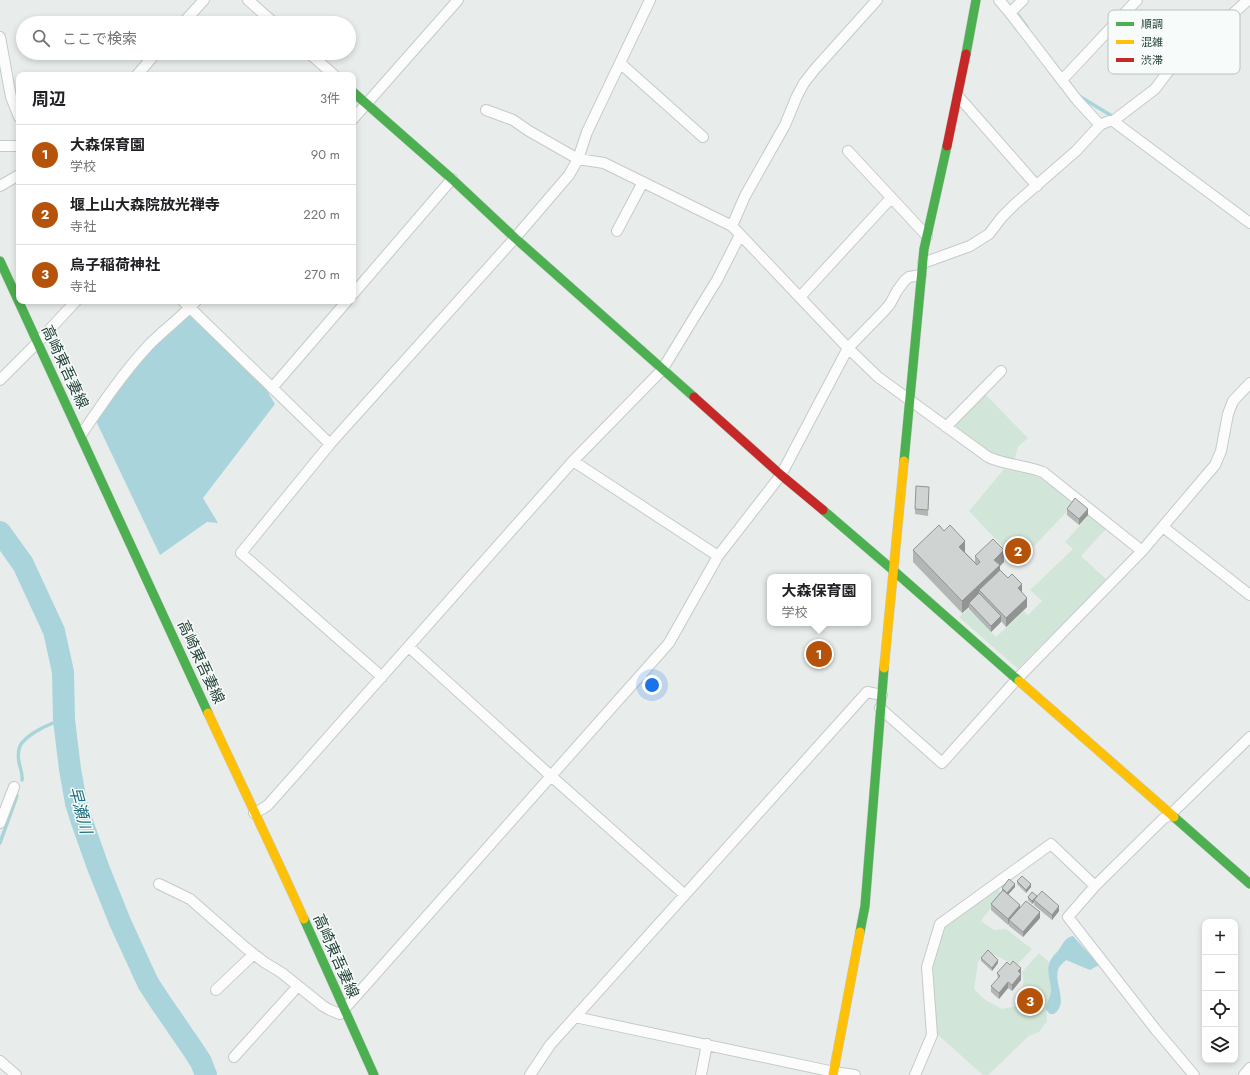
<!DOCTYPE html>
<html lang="ja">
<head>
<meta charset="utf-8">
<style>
  :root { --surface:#fff; --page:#f6f6f6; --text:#202124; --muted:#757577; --line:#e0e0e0; --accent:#b45309 }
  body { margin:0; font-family:Jost,"Noto Sans JP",sans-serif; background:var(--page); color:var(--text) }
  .controls { position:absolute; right:12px; bottom:12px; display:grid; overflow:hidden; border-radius:8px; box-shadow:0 2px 6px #0003 }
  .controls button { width:36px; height:36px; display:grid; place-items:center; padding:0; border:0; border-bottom:1px solid var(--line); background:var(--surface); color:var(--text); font:20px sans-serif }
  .you { position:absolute; left:652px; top:685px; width:14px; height:14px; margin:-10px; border:3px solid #fff; border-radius:50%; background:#1a73e8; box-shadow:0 0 0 6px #1a73e833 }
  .badge { display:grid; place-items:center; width:26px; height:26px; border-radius:50%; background:var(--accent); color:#fff; font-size:13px; font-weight:700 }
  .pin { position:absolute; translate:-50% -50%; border:2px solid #fff; box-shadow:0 1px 4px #0006 }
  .popup { position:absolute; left:767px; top:574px; width:104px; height:52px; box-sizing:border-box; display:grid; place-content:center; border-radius:8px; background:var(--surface); filter:drop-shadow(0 1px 3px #0005); font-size:13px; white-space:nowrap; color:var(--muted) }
  .popup b { font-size:15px; color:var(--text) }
  .popup::after { content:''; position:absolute; left:50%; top:100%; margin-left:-8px; border:8px solid transparent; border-top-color:var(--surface) }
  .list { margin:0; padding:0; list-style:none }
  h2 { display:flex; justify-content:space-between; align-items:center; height:52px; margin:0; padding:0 16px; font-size:17px }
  h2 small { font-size:13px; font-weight:400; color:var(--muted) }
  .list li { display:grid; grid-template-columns:26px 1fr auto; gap:12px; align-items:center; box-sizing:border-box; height:60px; padding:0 16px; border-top:1px solid var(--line) }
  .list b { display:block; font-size:15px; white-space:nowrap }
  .list p { margin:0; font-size:13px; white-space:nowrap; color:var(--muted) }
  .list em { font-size:13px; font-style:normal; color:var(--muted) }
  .icon { flex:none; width:22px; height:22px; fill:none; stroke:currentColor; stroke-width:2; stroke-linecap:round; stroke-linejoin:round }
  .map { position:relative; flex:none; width:1250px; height:1075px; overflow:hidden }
  .search { position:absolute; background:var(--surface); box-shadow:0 2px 6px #0003; left:16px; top:16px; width:340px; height:44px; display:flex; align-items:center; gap:10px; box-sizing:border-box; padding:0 14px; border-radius:22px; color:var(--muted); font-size:15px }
  .panel { position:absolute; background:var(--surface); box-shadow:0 2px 6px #0003; left:16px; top:72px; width:340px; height:232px; border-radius:8px }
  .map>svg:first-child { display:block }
  .green { fill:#d1e6d8 }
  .water { fill:#a9d4db }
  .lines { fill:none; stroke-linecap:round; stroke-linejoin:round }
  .stream { stroke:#a9d4db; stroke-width:3.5 }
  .river { stroke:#a9d4db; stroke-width:22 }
  .street-casing { stroke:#c5cac8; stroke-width:12 }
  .fast-casing { stroke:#c3cbc8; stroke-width:10 }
  .slow-casing { stroke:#c3cbc8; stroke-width:10 }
  .jam-casing { stroke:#c3cbc8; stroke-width:10 }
  .street { stroke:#fcfcfc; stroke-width:10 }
  .fast { stroke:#4caf50; stroke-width:9 }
  .slow { stroke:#ffc107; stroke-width:9 }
  .jam { stroke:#c62828; stroke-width:9 }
  .wall { fill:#b2b6b5 }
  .shaded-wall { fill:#919493 }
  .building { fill:#cfd4d2; stroke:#919493 }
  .labels { text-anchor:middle; stroke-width:3; stroke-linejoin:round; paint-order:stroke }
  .street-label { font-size:15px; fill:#24423a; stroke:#f7fbf9 }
  .water-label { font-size:16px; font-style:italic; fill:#1c6f80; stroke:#f7fbf9 }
  .key { fill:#f7fbf9; stroke:#b8c4c0; stroke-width:1 }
  .key-label { font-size:11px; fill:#24423a }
</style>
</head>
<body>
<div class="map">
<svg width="1250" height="1075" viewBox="0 0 1250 1075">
  <rect width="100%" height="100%" fill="#e8edeb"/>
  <path class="green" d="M983 392 1028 438 1018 447 1014 460 990 454 953 425Z
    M1004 469C1012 472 1022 470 1030 473 1047 478 1061 492 1075 503L1018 563 969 511Z
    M1089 515 1106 529 1081 556 1107 580 1019 668H1017L959 617 968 609 996 637 1024 611 1028 615 1042 601 1030 590 1073 549 1065 542Z
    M998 888 1001 894 981 921 994 930 1006 929 1032 949 1016 966 987 951 978 962 974 989 984 999 1002 1009 1017 1006C1021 995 1026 983 1022 972L1039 953 1049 962 1048 969 1051 993 1046 1007 1047 1021 1039 1032 1029 1036 988 1075H983L937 1034 931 967 944 927Z"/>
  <path class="water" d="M188 315 193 316 266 387 270 396 275 404 203 498 218 523 207 522 160 555 96 421 133 368 154 344Z
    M1073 936 1099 965 1090 970 1066 960C1063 963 1059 966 1058 970 1054 985 1069 1003 1054 1014H1050L1046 1010C1046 1004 1050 998 1051 992 1051 981 1044 968 1052 958 1054 954 1058 952 1060 948 1064 942 1066 937 1073 936Z"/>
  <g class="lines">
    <path class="stream" d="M1018 15 1027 27
      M1079 96 1112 116
      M22 780C23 774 20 768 19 762 18 757 18 751 20 746 25 736 43 727 53 723
      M0 843 17 796"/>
    <path class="river" d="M0 532 23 564 54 631 63 672 64 720 70 769 76 803 81 819 98 867 120 922 148 983 159 1000 194 1051 201 1062 206 1075"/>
    <g class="street-casing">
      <path id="street" d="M248 0 274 23
        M999 0 1010 13 1077 100 1100 125
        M1010 13 1023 0
        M183 23 204 0
        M0 37 11 97 19 117
        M309 53 334 75
        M620 63 703 137
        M137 75 156 53
        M1062 80 1137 0
        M958 96 1037 186
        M486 110 513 120 529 131 578 159 604 163 732 226 848 348 878 377 988 457C1005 465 1025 465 1043 472L1142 551
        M353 119 458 0
        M1113 121 1250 223
        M0 146H19
        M848 151 927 236
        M0 186 19 175
        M732 226 745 196 785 125 797 96 804 83 815 69 877 0
        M617 231 643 182
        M923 263 970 246 989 234 1002 217 1015 204 1076 151 1100 125 1109 121H1113L1155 89 1167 73 1248 0
        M353 294 452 179
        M800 297 891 198
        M183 301 330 444
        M0 380 38 342 76 301
        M272 388 347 301
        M946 427 1001 371
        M81 435C102 404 123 373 148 346 163 330 181 318 196 301
        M573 461 718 556
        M1163 527 1250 595
        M409 647 551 776 685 895
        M382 677 241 553 330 444 515 238 569 175 578 159 587 132 650 0
        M880 708 942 763 1017 679 1142 551 1215 465 1221 451 1228 414 1233 401 1250 383
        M254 813 262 809 268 805 573 461 662 370 717 280 740 235
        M0 823 14 787
        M159 884 190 899 246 948 264 962 282 973 323 1006 330 1010 340 1014 669 643 718 556 781 475 848 348 884 311 890 304 897 291 905 280 909 277 921 275
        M216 990 254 954
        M575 1017 834 1072 855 1075
        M234 1057 298 986
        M0 1061 16 1075
        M530 1075 550 1045 867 692 882 695
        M701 1075 707 1044
        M915 1075 932 1035 927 967 940 924 1051 844 1095 886
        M1194 1075 1156 1030 1068 917 1095 886 1163 819 1171 814 1250 737
        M1244 1075 1250 1068"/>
    </g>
    <g class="fast-casing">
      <path id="fast" d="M966 54 976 0
        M353 92 452 179 515 238 694 397
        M0 261 208 713
        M904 461 924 249 947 146
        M823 510 894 571 1019 681
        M1174 817 1250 884
        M304 919 374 1075
        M860 932 865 906 884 668"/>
    </g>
    <g class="slow-casing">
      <path id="slow" d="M884 668 904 461
        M1019 681 1174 817
        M208 713C240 782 273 850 304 919
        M833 1075 860 932"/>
    </g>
    <g class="jam-casing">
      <path id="jam" d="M947 146 966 54
        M694 397 781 475 823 510"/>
    </g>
    <use href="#street" class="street"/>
    <use href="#fast" class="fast"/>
    <use href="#slow" class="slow"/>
    <use href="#jam" class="jam"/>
  </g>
  <path class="wall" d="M929 493 928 516 915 514V509Z
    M1067 509 1088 515 1079 525 1067 515Z
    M913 550 965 552 975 562V556L1004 562 1000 566V570L1022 593 1027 607 1006 627 1001 621V622L991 632 969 609V607L962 613 913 562Z
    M1017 881 1031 887 1026 893 1017 884Z
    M1015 887 1008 894 1020 907 1040 918 1023 937 1009 926V923L1008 925 991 910V904L1002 891V888Z
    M1037 896 1059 911 1052 920 1034 905V902L1032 904 1028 900V897Z
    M981 958 998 963 992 971 981 961Z
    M1010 965 1021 968V980L1012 991 1008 988 999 999 991 992V986L998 979 997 973Z"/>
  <path class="shaded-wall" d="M1088 509V515L1079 525V519Z
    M965 541V553L959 547Z
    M1004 550V562L1000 566V577L979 590V597L969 603V607L962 613V601L994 560Z
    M1022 584V593L1018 588Z
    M1027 598V607L1006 627V618Z
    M1001 616V622L991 632V626Z
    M1015 884V887L1007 896V893Z
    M1031 884V887L1026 893V890Z
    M1037 896 1034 900V902L1032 904V901Z
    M1020 905V911L1009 920V923L1008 925V919Z
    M1059 906V911L1052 920V915Z
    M1040 912V918L1023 937V932Z
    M998 960V963L992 971V968Z
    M1021 968V974L1018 971Z
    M1021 974V980L1012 991V985Z
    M1008 982V988L999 999V993Z"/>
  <path class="building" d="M916 486 929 487 928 510 915 509Z
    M1075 498 1088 509 1079 519 1067 509Z
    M939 525 944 531 950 525 965 541 959 547 977 565 980 562 975 556 993 539 1004 550 994 560 1000 565 962 601 913 550Z
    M1000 570 1008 578 1012 574 1022 584 1018 588 1027 598 1006 618 979 590Z
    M979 593 1001 616 991 626 969 603Z
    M1022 876 1031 884 1026 890 1017 881Z
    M1009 879 1015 884 1007 893 1002 888Z
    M1003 890 1020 905 1008 919 991 904Z
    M1042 891 1059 906 1052 915 1034 900Z
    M1032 892 1037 896 1032 901 1028 897Z
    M1026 901 1040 912 1023 932 1009 920Z
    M988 950 998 960 992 968 981 958Z
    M1013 961 1021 968 1018 971 1021 974 1012 985 1008 982 999 993 991 986 1000 976 997 973 1007 962 1010 965Z"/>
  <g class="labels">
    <g class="street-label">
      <text transform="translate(65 367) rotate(65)" y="5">高崎東吾妻線</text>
      <text transform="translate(201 662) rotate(65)" y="5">高崎東吾妻線</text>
      <text transform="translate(336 956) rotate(66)" y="5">高崎東吾妻線</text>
    </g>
    <g class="water-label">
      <text transform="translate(81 810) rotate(75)" y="6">早瀬川</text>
    </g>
  </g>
  <rect x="1108" y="10" width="132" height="64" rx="6" class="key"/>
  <rect x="1116" y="22" width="18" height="4" fill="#4caf50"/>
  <rect x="1116" y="40" width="18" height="4" fill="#ffc107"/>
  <rect x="1116" y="58" width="18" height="4" fill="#c62828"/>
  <g class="key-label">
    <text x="1141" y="28">順調</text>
    <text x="1141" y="46">混雑</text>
    <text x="1141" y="64">渋滞</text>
  </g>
</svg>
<div class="controls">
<button>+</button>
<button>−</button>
<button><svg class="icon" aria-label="locate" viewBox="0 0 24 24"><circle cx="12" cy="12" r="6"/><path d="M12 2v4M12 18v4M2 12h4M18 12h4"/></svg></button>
<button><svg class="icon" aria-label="layers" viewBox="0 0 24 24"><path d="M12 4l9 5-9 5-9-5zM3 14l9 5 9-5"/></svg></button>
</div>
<div class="you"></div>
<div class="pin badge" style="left:819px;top:654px">1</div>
<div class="popup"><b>大森保育園</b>学校</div>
<div class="pin badge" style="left:1018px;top:551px">2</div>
<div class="pin badge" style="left:1030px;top:1001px">3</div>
<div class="search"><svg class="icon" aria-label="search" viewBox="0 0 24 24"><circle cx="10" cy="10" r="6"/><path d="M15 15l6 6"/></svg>ここで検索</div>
<section class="panel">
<h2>周辺<small>3件</small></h2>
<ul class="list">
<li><span class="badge">1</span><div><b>大森保育園</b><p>学校</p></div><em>90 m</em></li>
<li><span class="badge">2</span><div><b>堰上山大森院放光禅寺</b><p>寺社</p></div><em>220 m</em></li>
<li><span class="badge">3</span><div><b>烏子稲荷神社</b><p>寺社</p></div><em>270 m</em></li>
</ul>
</section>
</div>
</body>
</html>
